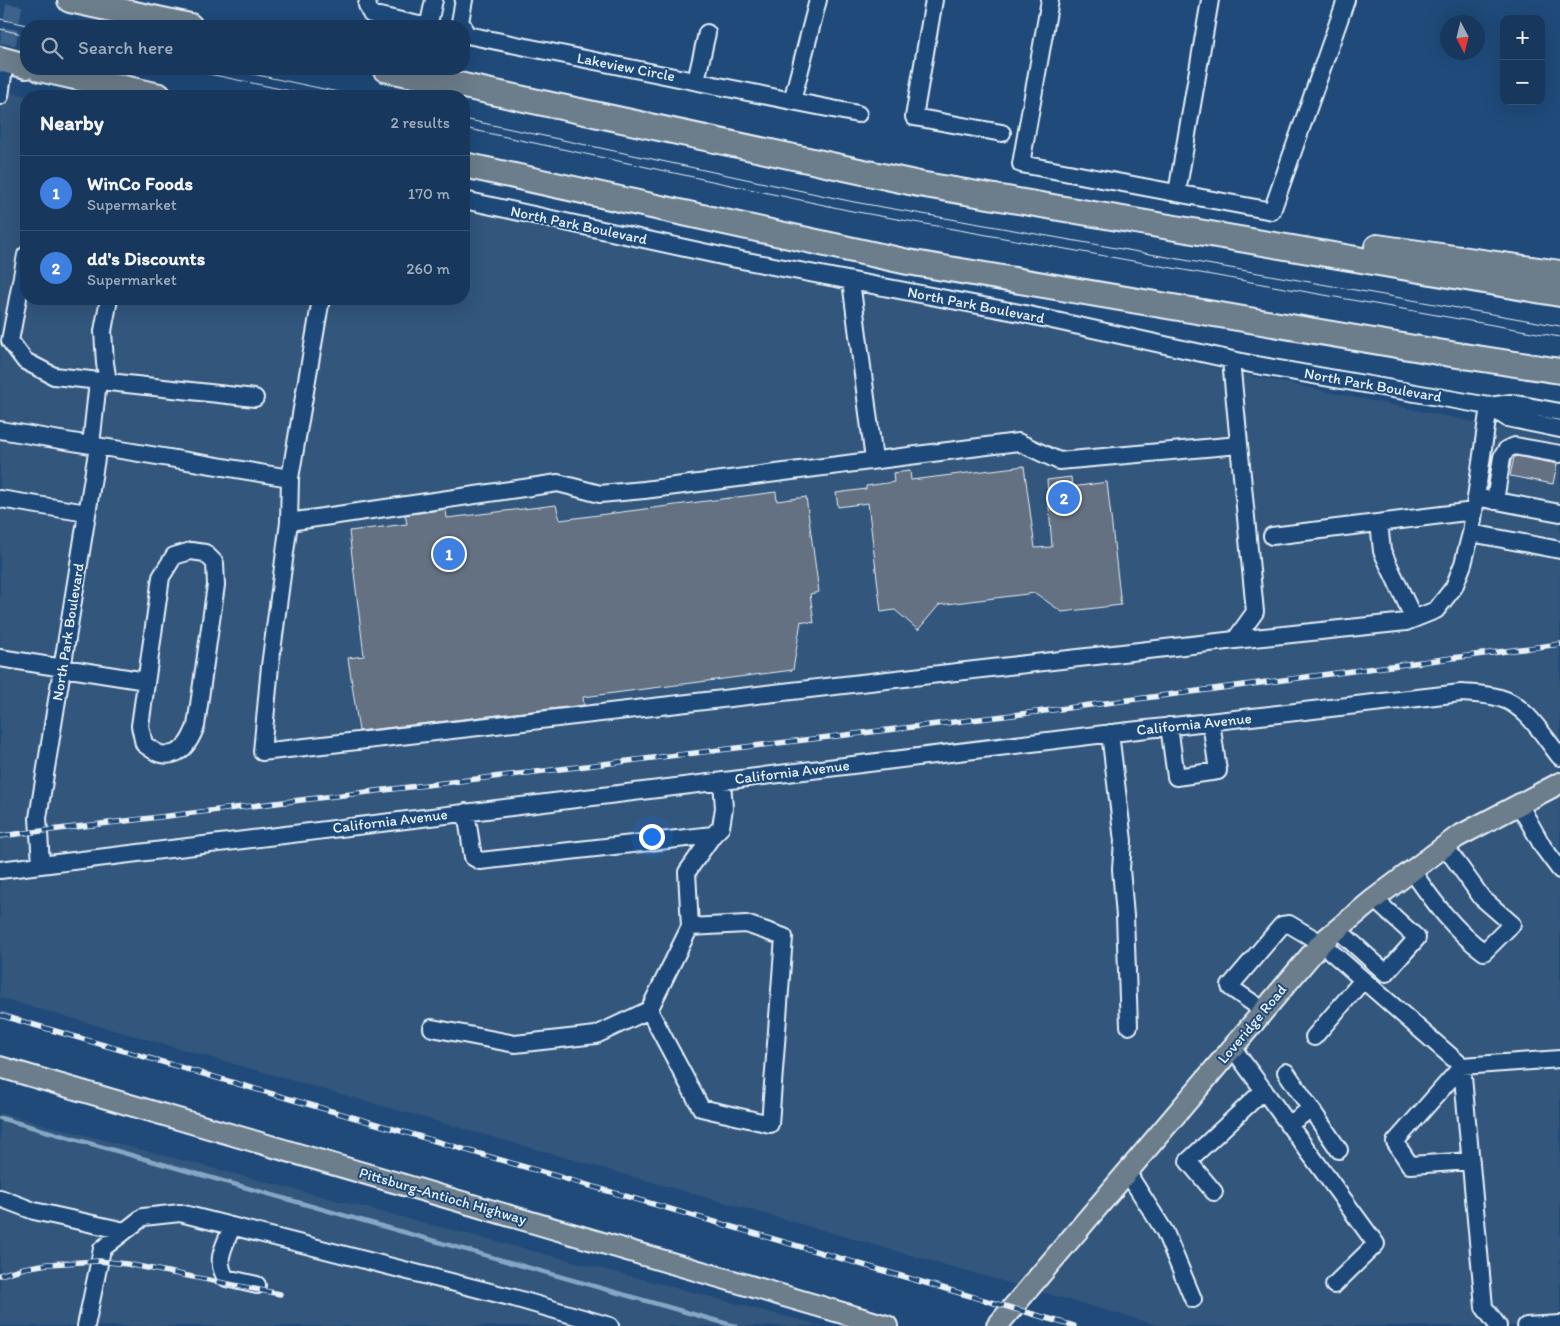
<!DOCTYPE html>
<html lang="en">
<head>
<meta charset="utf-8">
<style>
  :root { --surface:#17385c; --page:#244365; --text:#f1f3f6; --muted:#9eacbb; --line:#365272; --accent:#d6ab8b }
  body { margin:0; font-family:Itim,sans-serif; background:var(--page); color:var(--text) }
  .controls { position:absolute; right:15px; top:15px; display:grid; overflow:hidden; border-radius:10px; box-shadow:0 5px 20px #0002 }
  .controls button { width:45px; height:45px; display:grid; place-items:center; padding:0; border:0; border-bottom:1px solid var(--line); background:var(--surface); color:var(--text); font:25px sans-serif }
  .compass { position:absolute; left:1440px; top:15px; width:45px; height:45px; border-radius:50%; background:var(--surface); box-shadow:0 5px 20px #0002; rotate:173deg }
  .you { position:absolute; left:651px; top:836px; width:18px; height:18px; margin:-12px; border:4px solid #fff; border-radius:50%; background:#1a73e8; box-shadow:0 0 0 8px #1a73e833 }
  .badge { display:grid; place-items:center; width:32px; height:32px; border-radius:50%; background:var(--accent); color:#fff; font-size:16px; font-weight:700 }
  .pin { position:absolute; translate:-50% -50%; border:2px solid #fff; box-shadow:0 1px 5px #0006 }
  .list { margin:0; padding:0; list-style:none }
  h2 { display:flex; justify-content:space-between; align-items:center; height:65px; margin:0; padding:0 20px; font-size:21px }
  h2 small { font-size:16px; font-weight:400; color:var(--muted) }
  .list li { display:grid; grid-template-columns:32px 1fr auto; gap:15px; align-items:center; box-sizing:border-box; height:75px; padding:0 20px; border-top:1px solid var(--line) }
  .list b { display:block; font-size:19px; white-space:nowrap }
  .list p { margin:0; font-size:16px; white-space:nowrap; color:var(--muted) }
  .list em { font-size:16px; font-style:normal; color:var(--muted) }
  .icon { flex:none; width:28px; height:28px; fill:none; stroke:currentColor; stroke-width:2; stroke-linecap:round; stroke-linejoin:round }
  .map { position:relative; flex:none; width:1560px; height:1326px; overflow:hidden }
  .search { position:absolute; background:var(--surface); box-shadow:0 5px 20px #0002; left:20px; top:20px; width:450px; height:55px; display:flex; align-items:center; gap:12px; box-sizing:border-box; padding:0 18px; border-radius:20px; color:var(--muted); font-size:19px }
  .panel { position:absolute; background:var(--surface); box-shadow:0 5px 20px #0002; left:20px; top:90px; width:450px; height:215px; border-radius:20px }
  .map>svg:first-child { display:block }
  .built { fill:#33567c }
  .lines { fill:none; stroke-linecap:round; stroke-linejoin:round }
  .stream { stroke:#86a7c4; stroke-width:4.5 }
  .building { fill:#637182; stroke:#e8f1f8 }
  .minor-tunnel { stroke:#3d638d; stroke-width:16; stroke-dasharray:16 8; stroke-linecap:butt }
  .minor-casing { stroke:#e8f1f8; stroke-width:20 }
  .major-casing { stroke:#e8f1f8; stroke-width:24 }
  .highway-casing { stroke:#e8f1f8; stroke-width:28 }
  .minor { stroke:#1f4a7a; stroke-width:16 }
  .major { stroke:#6c7d8b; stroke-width:20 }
  .highway { stroke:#6c7d8b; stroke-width:24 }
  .tram { stroke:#e8f1f8; stroke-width:1 }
  .rail-casing { stroke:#e8f1f8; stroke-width:5.5 }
  .rail { stroke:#1f4a7a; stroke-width:4; stroke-dasharray:11; stroke-linecap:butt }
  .labels { text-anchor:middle; stroke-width:4; stroke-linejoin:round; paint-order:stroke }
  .street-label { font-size:15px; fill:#e8f1f8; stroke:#1f4a7a }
</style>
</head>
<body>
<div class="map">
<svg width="1560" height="1326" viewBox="0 0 1560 1326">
  <rect width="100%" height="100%" fill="#1f4a7a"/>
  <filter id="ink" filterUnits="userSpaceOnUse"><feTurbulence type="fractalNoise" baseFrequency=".02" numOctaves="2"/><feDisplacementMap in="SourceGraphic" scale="10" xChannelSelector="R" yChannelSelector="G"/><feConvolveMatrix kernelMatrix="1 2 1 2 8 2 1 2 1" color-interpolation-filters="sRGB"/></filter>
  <g filter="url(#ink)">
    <path class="built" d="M0 90 28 96H26V299H464V193L1243 374 1560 440V1326H1161L0 998Z
      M0 1113 823 1326H0Z"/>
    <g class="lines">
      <path class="stream" d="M0 1118 735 1326"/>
    </g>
    <path class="building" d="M1516 456 1557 464 1553 484 1510 476 1514 457Z
      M1024 466 1035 548 1052 547 1047 480 1071 477 1072 487 1107 482 1121 605 1062 612 1035 593 939 605 918 630 895 610 881 612 868 503 838 507 836 493 866 489V486L894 482 893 473 910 471 911 480Z
      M776 492 777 501 806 497 819 592 810 594 814 623 801 621 793 670 583 697 584 705 359 731 348 658 364 656 349 531 407 524 405 515 446 509 447 518 556 505 560 520Z"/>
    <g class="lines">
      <path class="minor-tunnel" d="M4 68 15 0"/>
      <g class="minor-casing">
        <path id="minor" d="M368 0 367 5 371 14 419 25 429 23 434 0
          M934 0 914 117 1002 133
          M1050 0 1021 164 1272 211 1346 0
          M463 26 460 22 464 0
          M464 29 467 35 792 101 818 0
          M696 81 707 33
          M0 96 4 68
          M792 101 858 114
          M1177 193 1210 0
          M464 200 731 258 1020 313 1251 364 1489 406 1511 403 1560 412
          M26 255 10 341 25 361 54 376 255 398
          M851 281 874 460
          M321 299 290 478 289 522 270 666 262 752 1235 640 1255 612 1231 360
          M108 382 105 363 103 331 109 299
          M1489 406 1471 533 1560 550
          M1489 406 1507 418 1560 429
          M0 430 290 478
          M91 445 98 381
          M0 499 87 513
          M1486 499 1560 513
          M1495 501 1502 457 1507 449 1515 446 1560 454
          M289 522 558 483 600 494 644 490 1018 442 1059 461 1239 445
          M1379 523 1382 551 1414 619
          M1272 536 1474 511
          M191 551 205 553 215 563 216 585 196 726C190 742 181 758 161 754 156 753 148 747 144 744L140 726 161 577 174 556Z
          M1235 640 1406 622 1436 610 1454 587 1463 564 1471 533
          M0 658 146 681
          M1169 726 1176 777 1218 771 1211 722
          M1110 733 1123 841 1121 869 1125 916 1129 1026
          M1519 804 1543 847 1560 870
          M466 812 473 857 480 861 713 835 721 827 724 808 722 781
          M41 864 38 818 98 446
          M0 870 1121 732 1461 693C1474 694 1487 694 1500 698 1526 705 1544 737 1560 757
          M1412 871C1433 901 1454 930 1484 952L1512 924 1482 898 1445 846
          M690 927 649 1010 701 1108 770 1124 784 937 746 924 690 927 687 872 713 835
          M1337 929 1386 973 1417 938 1374 899
          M1263 1010 1231 988 1230 986 1282 925 1289 924 1321 943 1462 1066 1395 1142 1410 1165 1471 1161
          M432 1028 515 1044 596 1035 649 1010
          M1314 1037 1363 980
          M1232 1047 1376 1244 1334 1285
          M1286 1072 1311 1109
          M1288 1125 1311 1109 1339 1150
          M1127 1172 1165 1232 1193 1299
          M1214 1192 1188 1161 1264 1090
          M0 1198 34 1211 125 1231
          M232 1227C225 1245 214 1260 226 1278L257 1285
          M86 1326 102 1249 143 1217 180 1213 514 1298 610 1326
          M1498 1326 1484 1307 1462 1066 1560 1059
          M1526 1326 1560 1324"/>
      </g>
      <g class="major-casing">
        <path id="major" d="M0 1067 887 1326
          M997 1326 1321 943 1374 899 1457 837 1560 783"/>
      </g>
      <g class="highway-casing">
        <path id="highway" d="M70 0 190 26
          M0 59 26 66
          M40 69 159 96
          M385 69 919 184 1560 294
          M464 165 908 262 1438 352 1560 371
          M1377 247 1560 273"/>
      </g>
      <use href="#minor" class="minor"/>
      <use href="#major" class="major"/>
      <use href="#highway" class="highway"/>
      <path class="tram" d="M0 19 32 26
        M0 29 26 35
        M185 69 314 96
        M229 69 357 96
        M464 119 854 202 1560 326
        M464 128 852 211 1560 337"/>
      <g class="rail-casing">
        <path id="rail" d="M0 836 1021 714 1560 644
          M0 1015 1074 1326
          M0 1275 24 1268 48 1264 99 1261 127 1264 280 1294"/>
      </g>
      <use href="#rail" class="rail"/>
    </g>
  </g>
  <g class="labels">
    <g class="street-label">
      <text transform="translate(626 67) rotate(11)" y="5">Lakeview Circle</text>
      <text transform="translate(579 225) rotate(12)" y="5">North Park Boulevard</text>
      <text transform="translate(976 305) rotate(11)" y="5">North Park Boulevard</text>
      <text transform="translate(1373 385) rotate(10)" y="5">North Park Boulevard</text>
      <text transform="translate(68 632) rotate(-81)" y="5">North Park Boulevard</text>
      <text transform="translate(1194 724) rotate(-6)" y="5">California Avenue</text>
      <text transform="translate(792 772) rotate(-7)" y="5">California Avenue</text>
      <text transform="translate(390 821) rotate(-7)" y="5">California Avenue</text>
      <text transform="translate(1252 1024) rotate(-50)" y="5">Loveridge Road</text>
      <text transform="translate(443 1196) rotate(16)" y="5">Pittsburg-Antioch Highway</text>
    </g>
  </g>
</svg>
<div class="controls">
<button>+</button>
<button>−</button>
</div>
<svg class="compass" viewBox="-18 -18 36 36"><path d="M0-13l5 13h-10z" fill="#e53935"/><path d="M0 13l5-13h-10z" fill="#9eacbb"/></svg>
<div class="you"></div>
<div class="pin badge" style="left:449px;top:554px;background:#3f7fe0">1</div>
<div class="pin badge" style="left:1064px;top:498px;background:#3f7fe0">2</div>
<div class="search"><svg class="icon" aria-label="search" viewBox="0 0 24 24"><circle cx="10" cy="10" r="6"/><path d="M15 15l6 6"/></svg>Search here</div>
<section class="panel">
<h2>Nearby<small>2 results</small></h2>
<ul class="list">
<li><span class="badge" style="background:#3f7fe0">1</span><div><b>WinCo Foods</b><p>Supermarket</p></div><em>170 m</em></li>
<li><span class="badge" style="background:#3f7fe0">2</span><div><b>dd's Discounts</b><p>Supermarket</p></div><em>260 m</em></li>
</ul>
</section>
</div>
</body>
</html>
